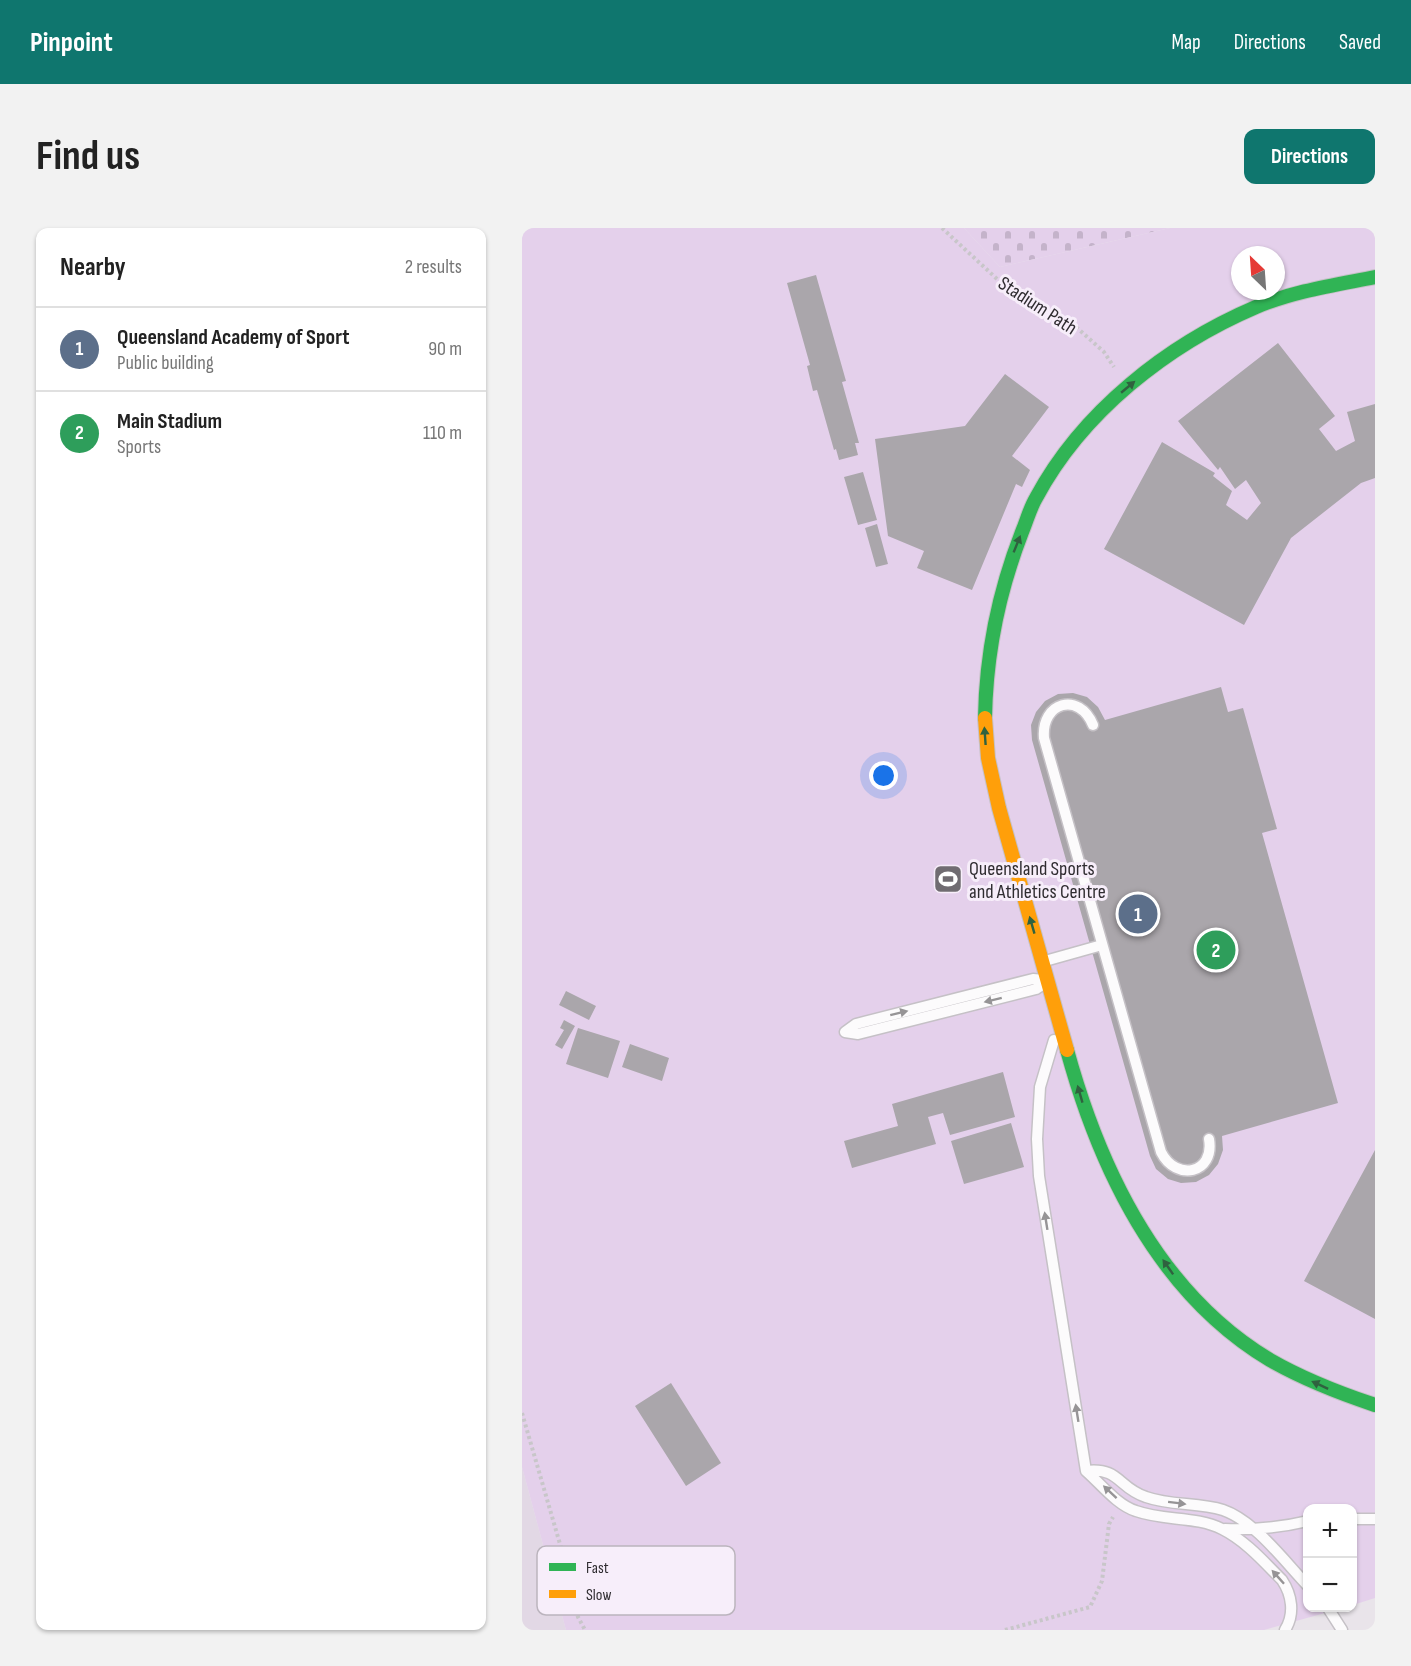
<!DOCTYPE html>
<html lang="en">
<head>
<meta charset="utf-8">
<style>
  :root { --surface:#fff; --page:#f2f2f2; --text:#222; --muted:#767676; --line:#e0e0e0; --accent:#0f766e }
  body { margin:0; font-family:"Sofia Sans Condensed",sans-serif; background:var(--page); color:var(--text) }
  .controls { position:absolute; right:18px; bottom:18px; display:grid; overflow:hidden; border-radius:12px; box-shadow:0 2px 4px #0004 }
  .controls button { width:54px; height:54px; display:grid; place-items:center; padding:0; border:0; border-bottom:2px solid var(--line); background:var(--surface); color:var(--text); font:30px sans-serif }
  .compass { position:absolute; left:709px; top:18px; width:54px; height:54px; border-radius:50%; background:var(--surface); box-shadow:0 2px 4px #0004; rotate:335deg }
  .you { position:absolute; left:362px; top:548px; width:21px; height:21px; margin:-15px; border:4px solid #fff; border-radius:50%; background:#1a73e8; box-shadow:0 0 0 9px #1a73e833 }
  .badge { display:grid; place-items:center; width:39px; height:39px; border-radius:50%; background:var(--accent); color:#fff; font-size:20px; font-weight:700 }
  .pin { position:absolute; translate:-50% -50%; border:3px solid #fff; box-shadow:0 2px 6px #0006 }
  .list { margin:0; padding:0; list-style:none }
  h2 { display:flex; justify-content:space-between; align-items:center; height:78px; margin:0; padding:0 24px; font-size:26px }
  h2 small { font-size:20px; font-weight:400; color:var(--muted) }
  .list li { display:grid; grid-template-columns:39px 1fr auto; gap:18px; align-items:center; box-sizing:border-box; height:84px; padding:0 24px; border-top:2px solid var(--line) }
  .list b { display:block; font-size:22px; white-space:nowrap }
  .list p { margin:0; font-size:20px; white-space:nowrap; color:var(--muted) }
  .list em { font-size:20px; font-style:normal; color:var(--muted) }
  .map { position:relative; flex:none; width:853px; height:1402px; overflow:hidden; border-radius:12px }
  header { display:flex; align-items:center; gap:36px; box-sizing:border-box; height:84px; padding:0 30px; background:var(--accent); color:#fff }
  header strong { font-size:28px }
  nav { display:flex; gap:33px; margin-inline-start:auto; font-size:21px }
  .intro { display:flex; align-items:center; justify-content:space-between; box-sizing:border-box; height:144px; padding:0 36px }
  h1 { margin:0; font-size:42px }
  .button { padding:15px 27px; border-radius:12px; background:var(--accent); color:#fff; font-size:21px; font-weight:700 }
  main { display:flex; gap:36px; padding:0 36px }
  aside { flex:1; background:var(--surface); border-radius:12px; box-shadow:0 2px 4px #0004 }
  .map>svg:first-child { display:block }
  .built { fill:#e2d8e5 }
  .cemetery { fill:url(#cemetery-stones) }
  .pitch { fill:#e4d0eb; fill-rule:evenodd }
  .building { fill:#aaa6ab }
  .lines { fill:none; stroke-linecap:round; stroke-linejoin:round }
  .lane-casing { stroke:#c5c1c6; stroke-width:13 }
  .fast-casing { stroke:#c5c1c6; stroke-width:16 }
  .slow-casing { stroke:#c5c1c6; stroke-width:16 }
  .path { stroke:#c8c6c9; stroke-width:4; stroke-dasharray:3 3; stroke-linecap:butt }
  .lane { stroke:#fcfbfc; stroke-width:10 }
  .fast { stroke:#30b455; stroke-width:14 }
  .slow { stroke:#ff9f0a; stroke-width:14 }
  .oneway { fill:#2f623f }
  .oneway2 { fill:#969496 }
  .labels { text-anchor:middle; stroke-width:6; stroke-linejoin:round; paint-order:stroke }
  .street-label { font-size:20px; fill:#2f2c30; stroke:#f7eefa }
  .poi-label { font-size:20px; fill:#2f2c30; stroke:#f7eefa; text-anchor:start }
  .key { fill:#f7eefa; stroke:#bbb4bd; stroke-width:1.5 }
  .key-label { font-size:16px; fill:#2f2c30 }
</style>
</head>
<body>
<header>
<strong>Pinpoint</strong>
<nav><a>Map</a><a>Directions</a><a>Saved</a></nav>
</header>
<div class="intro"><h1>Find us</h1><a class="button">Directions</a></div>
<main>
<aside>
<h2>Nearby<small>2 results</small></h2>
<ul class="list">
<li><span class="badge" style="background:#5c6f8a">1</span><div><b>Queensland Academy of Sport</b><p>Public building</p></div><em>90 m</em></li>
<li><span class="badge" style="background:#2e9e5b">2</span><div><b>Main Stadium</b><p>Sports</p></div><em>110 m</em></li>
</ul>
</aside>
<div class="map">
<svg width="853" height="1402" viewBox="0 0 853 1402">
  <defs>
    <pattern id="cemetery-stones" width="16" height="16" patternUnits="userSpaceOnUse" patternTransform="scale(1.5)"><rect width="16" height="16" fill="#e4d0eb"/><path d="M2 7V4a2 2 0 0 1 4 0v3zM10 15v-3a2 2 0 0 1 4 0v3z" fill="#c4b3ca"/></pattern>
  </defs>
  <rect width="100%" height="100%" fill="#e9e4ea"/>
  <path class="built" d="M0 1239 44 1402H0Z"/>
  <path class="cemetery" d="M442 0H648L478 39Z"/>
  <path class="pitch" d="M0 0H442L478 39 648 0H853V1370L831 1377 830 1280H786V1380H821L742 1402H44L0 1239ZM718 27H754V63H718Z"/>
  <path class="building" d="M294 47 324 153 320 154 337 215H333L336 227 317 232 314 221 312 222 295 162 291 163 285 138 288 137 265 55Z
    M756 115 813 188 797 201 814 223 833 213 825 184 853 176V250L839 255 769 310 722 397 582 321 640 214 693 245 691 248 710 263 704 277 725 292 739 275 724 252 713 261 698 239 696 242 656 193Z
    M483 146 527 179 490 228 508 242 500 259 494 256 450 362 395 340 402 323 366 308 353 211 443 198Z
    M341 244 355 292 336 297 322 249Z
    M355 296 366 336 354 339 343 300Z
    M699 459 706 484 721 480 755 601 740 605 816 875 700 908 701 922 696 936 687 947 674 954 659 955 646 951 634 941 628 928 510 512 509 497 514 484 523 473 536 466 551 465 565 469 576 479 583 492Z
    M44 763 74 778 67 792 37 777Z
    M42 792 53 798 40 821 33 817 42 802 38 800Z
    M56 800 98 813 86 850 44 836Z
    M108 816 147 830 140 853 100 839Z
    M481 844 493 889 428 907 421 885 406 889 414 916 330 940 322 913 376 898 370 876Z
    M489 895 502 939 442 956 429 913Z
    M853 922V1091L782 1053Z
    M149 1155 199 1235 164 1258 113 1178Z"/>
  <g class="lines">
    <g class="lane-casing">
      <path id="lane" d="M571 497C557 463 519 474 522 510L639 924C654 954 693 946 687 911
        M523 733 580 717
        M323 804 336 806 514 761 523 755
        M323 804 334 796 511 751 522 752
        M532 812 518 859 515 911 517 948 564 1243C579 1256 595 1277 614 1283 642 1293 674 1288 700 1301 724 1313 742 1334 760 1352 770 1367 773 1386 763 1402
        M564 1243C598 1239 596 1260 624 1269 649 1278 676 1274 701 1282 733 1293 763 1334 786 1358
        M830 1291H853
        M703 1301C732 1302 757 1300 786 1293
        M806 1380 820 1402"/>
    </g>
    <g class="fast-casing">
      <path id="fast" d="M463 490C464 426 477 363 500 304 505 292 508 280 514 270 560 184 645 117 734 79 772 63 813 57 853 49
        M545 822C578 942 636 1065 748 1132 781 1151 817 1165 853 1177"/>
    </g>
    <g class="slow-casing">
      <path id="slow" d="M463 490 466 530 477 580 545 822"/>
    </g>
    <path class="path" d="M420 0 488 63 554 99 582 124 592 139
      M0 1185 40 1323 56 1389 63 1402
      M483 1402 568 1379 580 1353 587 1296 591 1289"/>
    <use href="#lane" class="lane"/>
    <use href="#fast" class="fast"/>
    <use href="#slow" class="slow"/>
  </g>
  <defs><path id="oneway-solid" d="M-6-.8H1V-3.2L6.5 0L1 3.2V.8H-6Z" transform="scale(1.5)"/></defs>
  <g class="oneway">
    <use href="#oneway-solid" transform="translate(606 159) rotate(-40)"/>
    <use href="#oneway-solid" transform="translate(495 316) rotate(-68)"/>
    <use href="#oneway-solid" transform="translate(463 508) rotate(-94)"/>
    <use href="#oneway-solid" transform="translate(510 697) rotate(-106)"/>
    <use href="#oneway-solid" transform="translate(558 866) rotate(-106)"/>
    <use href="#oneway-solid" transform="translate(646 1039) rotate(-125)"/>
    <use href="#oneway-solid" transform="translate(798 1157) rotate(-155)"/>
  </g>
  <g class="oneway2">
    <use href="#oneway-solid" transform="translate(471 772) rotate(166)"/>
    <use href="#oneway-solid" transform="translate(377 785) rotate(-14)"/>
    <use href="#oneway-solid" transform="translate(524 993) rotate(-99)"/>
    <use href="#oneway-solid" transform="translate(555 1185) rotate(-99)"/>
    <use href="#oneway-solid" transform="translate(588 1264) rotate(-137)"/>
    <use href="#oneway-solid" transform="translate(655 1275) rotate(7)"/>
    <use href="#oneway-solid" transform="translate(756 1349) rotate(-132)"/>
  </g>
  <defs>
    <g id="stadium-square" transform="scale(1.5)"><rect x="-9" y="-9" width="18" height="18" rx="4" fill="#706c71" stroke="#f7eefa"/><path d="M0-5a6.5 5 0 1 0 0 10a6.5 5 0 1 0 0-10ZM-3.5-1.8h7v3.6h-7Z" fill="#fff"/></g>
  </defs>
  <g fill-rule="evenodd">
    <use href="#stadium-square" x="426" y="651"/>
  </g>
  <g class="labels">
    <g class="street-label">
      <text transform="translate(516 77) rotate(33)" y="7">Stadium Path</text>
    </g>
    <g class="poi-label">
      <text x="447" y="647">Queensland Sports<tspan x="447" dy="23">and Athletics Centre</tspan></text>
    </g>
  </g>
  <rect x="15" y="1318" width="198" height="69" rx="9" class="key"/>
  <rect x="27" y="1335" width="27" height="8" fill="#30b455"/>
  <rect x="27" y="1362" width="27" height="8" fill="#ff9f0a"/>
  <g class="key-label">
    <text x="64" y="1345">Fast</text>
    <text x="64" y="1372">Slow</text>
  </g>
</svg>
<div class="controls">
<button>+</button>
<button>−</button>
</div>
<svg class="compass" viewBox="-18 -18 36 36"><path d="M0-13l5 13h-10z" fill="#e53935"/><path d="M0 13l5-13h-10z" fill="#767676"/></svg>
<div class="you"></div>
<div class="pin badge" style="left:616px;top:686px;background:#5c6f8a">1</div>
<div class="pin badge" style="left:694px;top:722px;background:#2e9e5b">2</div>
</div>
</main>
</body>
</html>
